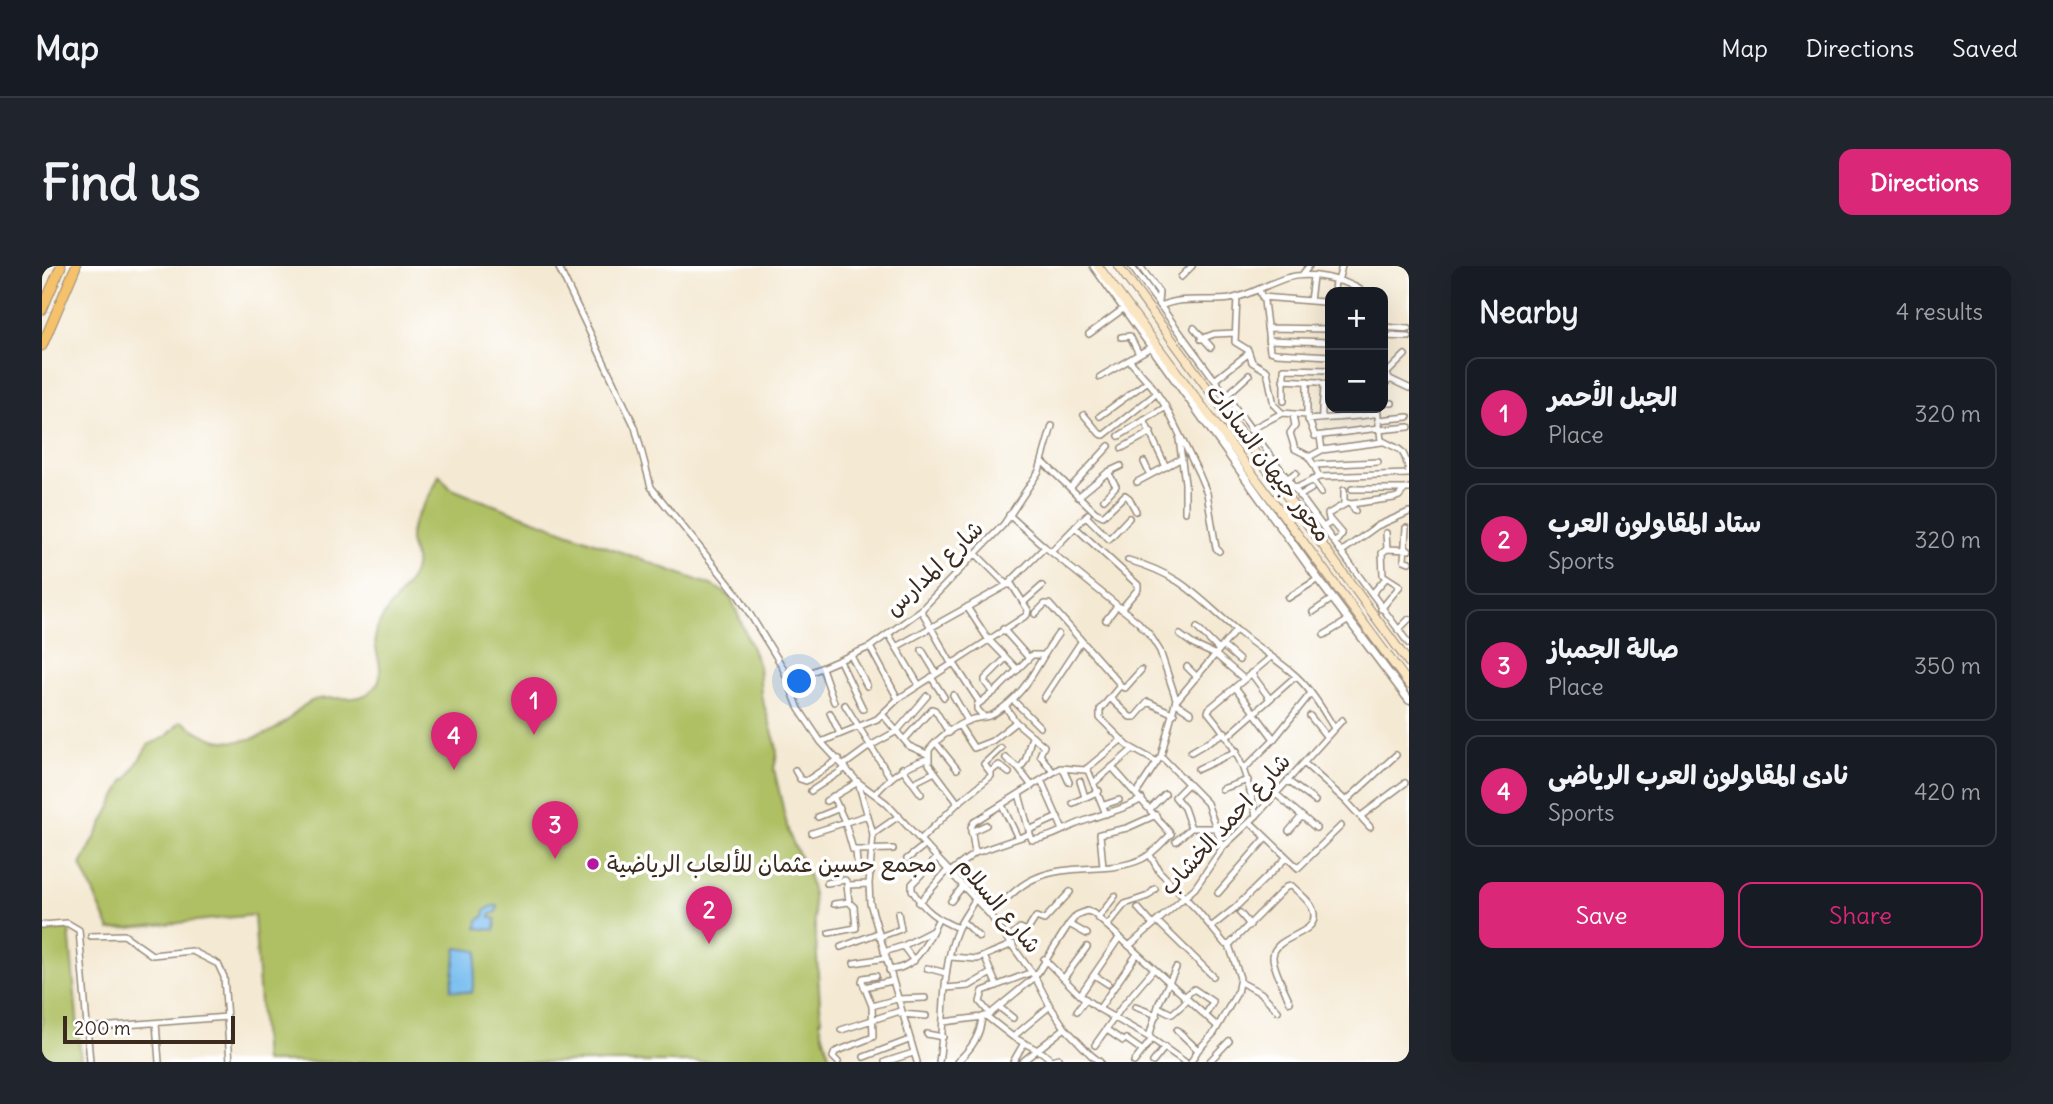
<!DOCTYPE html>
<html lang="en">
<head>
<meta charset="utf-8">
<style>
  :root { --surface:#171b24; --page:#20242c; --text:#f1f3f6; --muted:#9ea1a6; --line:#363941; --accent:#db2777 }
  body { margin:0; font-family:Delius,"Playpen Sans Arabic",sans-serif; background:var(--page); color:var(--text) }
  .controls { position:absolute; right:21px; top:21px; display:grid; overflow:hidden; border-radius:14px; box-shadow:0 7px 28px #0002 }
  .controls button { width:63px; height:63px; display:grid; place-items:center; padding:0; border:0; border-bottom:2px solid var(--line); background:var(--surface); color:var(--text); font:35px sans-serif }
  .scale { position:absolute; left:21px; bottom:18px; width:172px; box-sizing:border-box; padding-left:7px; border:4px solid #3b2a1e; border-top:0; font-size:19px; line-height:24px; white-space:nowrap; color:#3b2a1e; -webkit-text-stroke:5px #fff; paint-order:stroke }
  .you { position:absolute; left:758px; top:416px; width:24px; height:24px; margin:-18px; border:5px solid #fff; border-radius:50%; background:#1a73e8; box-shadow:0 0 0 10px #1a73e833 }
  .badge { display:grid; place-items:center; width:46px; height:46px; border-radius:50%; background:var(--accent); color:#fff; font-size:23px; font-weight:700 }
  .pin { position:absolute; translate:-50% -58px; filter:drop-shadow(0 2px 4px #0008) }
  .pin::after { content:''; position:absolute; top:37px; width:24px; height:21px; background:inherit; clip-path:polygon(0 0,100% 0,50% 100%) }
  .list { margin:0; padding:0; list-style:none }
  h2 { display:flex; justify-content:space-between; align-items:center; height:91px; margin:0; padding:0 28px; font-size:30px }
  h2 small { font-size:23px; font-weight:400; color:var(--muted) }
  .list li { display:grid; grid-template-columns:46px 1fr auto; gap:21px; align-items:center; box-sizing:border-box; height:112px; margin:0 14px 14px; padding:0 14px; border:2px solid var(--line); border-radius:14px }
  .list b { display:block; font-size:26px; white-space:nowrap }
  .list p { margin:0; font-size:23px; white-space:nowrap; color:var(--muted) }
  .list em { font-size:23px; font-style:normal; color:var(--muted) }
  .actions { display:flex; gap:14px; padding:21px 28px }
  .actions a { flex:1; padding:16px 0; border:2px solid var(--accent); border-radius:14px; text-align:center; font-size:24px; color:var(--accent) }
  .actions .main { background:var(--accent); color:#fff }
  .map { position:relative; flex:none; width:1367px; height:796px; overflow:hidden; border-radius:14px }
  header { display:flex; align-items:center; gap:42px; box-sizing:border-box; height:98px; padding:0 35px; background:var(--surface); border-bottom:2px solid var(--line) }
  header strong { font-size:33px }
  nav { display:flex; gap:38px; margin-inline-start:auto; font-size:24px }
  .intro { display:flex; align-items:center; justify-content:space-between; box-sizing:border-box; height:168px; padding:0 42px }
  h1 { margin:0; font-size:49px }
  .button { padding:18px 32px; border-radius:14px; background:var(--accent); color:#fff; font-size:24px; font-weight:700 }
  main { display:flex; gap:42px; padding:0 42px }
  aside { flex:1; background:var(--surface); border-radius:14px; box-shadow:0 7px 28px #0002 }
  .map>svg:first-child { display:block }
  .green { fill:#aec064; stroke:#747541; stroke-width:2 }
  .water { fill:#79bef0; stroke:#5a7487; stroke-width:2 }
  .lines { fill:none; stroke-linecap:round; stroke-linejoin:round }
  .minor-casing { stroke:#988a78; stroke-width:8 }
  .tertiary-casing { stroke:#988a78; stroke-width:10 }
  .secondary-casing { stroke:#988a78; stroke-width:10 }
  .trunk-casing { stroke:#988a78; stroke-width:11 }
  .minor { stroke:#fff; stroke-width:5 }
  .tertiary { stroke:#fff; stroke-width:7 }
  .secondary { stroke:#fbe6c4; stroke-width:8 }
  .trunk { stroke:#f5c16b; stroke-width:9 }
  .poi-dot { fill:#b5179e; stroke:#fff; stroke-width:2.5 }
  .labels { text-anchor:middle; stroke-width:7; stroke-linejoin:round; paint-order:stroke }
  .street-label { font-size:23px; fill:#3b2a1e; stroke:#fff }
  .poi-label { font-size:23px; fill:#3b2a1e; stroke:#fff; text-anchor:start }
</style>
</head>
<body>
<header>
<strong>Map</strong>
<nav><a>Map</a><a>Directions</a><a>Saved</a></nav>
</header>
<div class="intro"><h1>Find us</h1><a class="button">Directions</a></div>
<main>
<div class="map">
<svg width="1367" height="796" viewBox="0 0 1367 796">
  <rect width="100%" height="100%" fill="#fff"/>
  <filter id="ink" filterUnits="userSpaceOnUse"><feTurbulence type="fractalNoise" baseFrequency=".0143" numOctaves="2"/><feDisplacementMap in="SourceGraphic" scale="14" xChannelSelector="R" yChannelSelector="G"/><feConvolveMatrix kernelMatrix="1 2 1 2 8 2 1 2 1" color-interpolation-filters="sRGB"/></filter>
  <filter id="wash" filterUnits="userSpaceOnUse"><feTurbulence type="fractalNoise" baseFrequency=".00686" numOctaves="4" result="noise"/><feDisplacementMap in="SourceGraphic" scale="28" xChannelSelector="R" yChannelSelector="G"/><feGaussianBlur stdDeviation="1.57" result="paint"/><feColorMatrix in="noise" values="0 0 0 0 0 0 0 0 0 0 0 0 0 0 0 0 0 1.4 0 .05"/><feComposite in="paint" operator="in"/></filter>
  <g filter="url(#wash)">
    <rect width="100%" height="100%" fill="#f4e9d3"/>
    <path class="green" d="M397 209 408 222 425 229 671 320 682 326 690 334 717 400 719 429 734 478 735 488 732 503 747 568 766 608 771 628 779 754H777L789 796H222L212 649 68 664 39 599 83 513 85 514 106 479 124 471 139 455C149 461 160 469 172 473 194 480 225 471 242 457 252 449 260 438 272 434 295 427 319 442 335 418 345 403 329 382 334 366 341 343 362 329 371 308 378 290 368 287 368 272 368 252 392 229 397 209Z
      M27 663 39 796H0V666Z"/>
    <path class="water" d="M451 640H456L455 646 449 648 448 651 454 653 453 664 435 662 436 654 442 651 443 644Z
      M415 682 436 685 430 727 409 724Z"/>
  </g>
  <g filter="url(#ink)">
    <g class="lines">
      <g class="minor-casing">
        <path id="minor" d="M516 0 593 161 609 221 696 329 740 400 757 443 779 476 816 516 844 537 948 649 993 711 1008 740 1023 762 1049 789 1058 796
          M1089 0 1367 378
          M1098 0 1117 26 1116 37
          M1260 9 1267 0
          M1139 11 1150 0
          M1296 15 1300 0
          M1217 24 1222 35 1228 85 1234 87 1288 90
          M1292 26 1293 14
          M1195 31 1193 76 1206 84 1210 96 1225 105 1232 139 1240 147
          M1220 31 1281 36
          M1268 35 1271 11
          M1119 40C1140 30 1166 36 1188 33 1209 29 1225 18 1244 12 1268 5 1302 13 1322 26
          M1341 61 1367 63
          M1152 62 1169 81
          M1225 62 1288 63
          M1047 68 1081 43
          M1341 70 1367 71
          M1079 71 1088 70 1097 88
          M1159 73 1172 68 1193 67
          M1226 74 1288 76
          M1087 94 1110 120 1124 141 1157 208 1165 227 1174 282 1177 285
          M1341 104 1348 113 1367 122
          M1344 108 1363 89
          M1058 111 1109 81
          M1174 113 1207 87
          M1241 114 1276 116 1288 120
          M1265 115V149L1273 170 1337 162
          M1341 120 1348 113
          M1184 130 1207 109
          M1242 135V103L1288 104
          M1341 137H1350
          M1335 142 1339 174C1358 185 1361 179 1367 205
          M1240 147 1265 149
          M1042 149 1058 168 1062 169 1115 127
          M1251 149 1253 160 1248 167 1253 183 1265 189 1272 199 1277 211
          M1058 150 1106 115
          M1280 152C1279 140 1282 132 1282 120
          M1102 154 1124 201
          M1266 154C1290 151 1313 152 1336 147
          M1336 154 1366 151
          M1208 164 1240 147
          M1337 164 1367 161
          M1077 170 1124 141
          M1137 173 1143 217V246
          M1080 182 1109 166
          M1280 184 1340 176
          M1267 191 1280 184 1278 171
          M1001 196 1053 246 1061 250 1083 229 1087 232 1094 245
          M1102 196 1108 209
          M1272 199 1336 196
          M1244 213 1254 207
          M1270 214 1279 227
          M1095 216 1140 192
          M1028 222 1067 180
          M1252 223 1277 211 1367 208
          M1310 223H1367
          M1302 224V238
          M1257 230 1269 223
          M1036 231 1066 206 1079 200
          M1062 233 1074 220 1066 206
          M1309 238 1352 232 1357 230 1363 223
          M967 249 1003 281 1096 356 1108 369 1118 385 1134 433 1119 490 1094 528
          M1044 250 1067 273 1087 252
          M1288 254 1300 268 1293 277
          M1033 261 1096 319V323L1079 343
          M1281 261 1288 257 1286 248 1305 237 1309 238 1313 245
          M1364 262 1362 294 1367 296
          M1344 267 1345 283
          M1009 286 1046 248
          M1299 286 1335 260 1367 246
          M1086 294C1143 310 1155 332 1198 367 1216 382 1236 394 1254 410 1270 425 1281 444 1292 462
          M1330 328 1344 312
          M1246 332 1276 313
          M982 336 1000 320
          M925 341 946 373 976 404
          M1339 343 1358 320 1341 309 1340 287 1345 283 1367 284
          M879 344 909 397
          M1271 346 1290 333
          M993 348 1003 338H1007L1077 417V421L1058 444V452L1086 480 1115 496
          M1064 354 1075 340
          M1155 362 1177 384
          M961 363 986 391
          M1356 364 1367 353
          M847 369 877 419
          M1138 369 1152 379 1174 389 1202 413
          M1282 369 1307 354
          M1181 380 1197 394
          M828 381 856 433
          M854 381 965 319 1003 281
          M880 384 894 407
          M809 390 825 420
          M798 395 821 443
          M911 396 938 437
          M1145 401 1155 411
          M780 402 792 436
          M1209 407 1228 433
          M889 411 902 431
          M746 412 765 408 828 381 879 344 962 258 997 205 1010 160
          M1077 420 1083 422 1099 404
          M1193 421 1232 473
          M951 427 943 416V413L964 392
          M911 429 926 455
          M1002 432 1039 376
          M1068 432 1088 451H1093L1106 436 1132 448
          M971 434 998 461
          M1135 434 1194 364
          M1134 437 1149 447
          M803 439 848 511
          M963 440 974 456 1002 480 998 489 1011 506
          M788 447 798 468
          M841 449 867 480 885 488
          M1268 450 1284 470
          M942 451 935 443V439L957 422 990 389H1001
          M917 459 932 482 950 475 974 456
          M1186 470 1254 410
          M862 474 890 443 893 444 907 467
          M779 476 835 453 856 433 985 349 986 344 970 319H965L934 288
          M894 477 915 503
          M1149 486 1183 466
          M1119 490 1165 537 1181 581
          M964 492 976 502 990 520
          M1262 497 1304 535 1328 561
          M802 499 828 480 855 465 885 430
          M860 502 879 528
          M1045 502 1064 548
          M977 503C988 493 984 481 991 470
          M1021 503 1027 516
          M1156 503 1195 485
          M1202 503 1232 473 1269 427
          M753 504 758 513 764 515 797 493
          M948 506 957 499 967 507
          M999 514 1021 564
          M1038 515 1043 531
          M1246 515 1273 535
          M1053 516 1090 484
          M871 517 893 506
          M1146 518 1133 531 1142 542 1149 562
          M1180 523 1206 514
          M769 525 804 502
          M833 528C849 510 862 500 885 493
          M977 528 988 568
          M1234 528 1274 562
          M791 530 803 556 811 584 851 583
          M784 535 816 516 831 568 827 618 828 637 875 796
          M1304 535 1354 489
          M916 537 887 498V484C897 471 915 458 931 453 939 451 946 452 952 448 988 425 992 401 1016 368
          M1031 537 1057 525
          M960 539 976 572
          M1062 539 1077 534
          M1108 543 1123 528
          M1214 550C1204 505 1197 483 1166 446L1167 443 1229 391
          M1319 550 1363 517
          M776 551 798 542
          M1208 556 1256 602 1299 560
          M987 564 1016 551
          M1247 565 1260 550
          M929 566 944 559
          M770 567 826 549
          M831 568 857 550
          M878 574 916 537 949 510V507L942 498 959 482
          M1134 575 1149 562H1175
          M814 586 816 606 829 607
          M933 587 988 568 990 574C1011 572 1028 559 1048 553 1068 545 1079 545 1100 533
          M1108 589 1117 605 1155 644 1183 678 1187 679 1244 621 1250 620C1257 627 1269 636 1271 644 1280 670 1233 668 1231 690 1230 700 1243 725 1248 736
          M895 592 870 618V624C882 644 894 653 916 662
          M865 593 883 579
          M1061 601 1058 568 1085 562 1114 549
          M908 606 933 587 929 561 932 556 1018 502 1043 504 1079 474
          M785 617 803 614 807 619 827 618
          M805 619 807 636 812 641
          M1176 627 1224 572
          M909 635 921 620
          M877 637 906 604
          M792 638 807 636
          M1096 642 1111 659
          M1198 647 1208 659
          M948 649C962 636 976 619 994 612 1028 597 1068 608 1100 593 1111 588 1120 577 1129 568L1070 501
          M1056 652 1073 630
          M920 655 937 671
          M1115 655 1171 710
          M1027 658 1045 668
          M0 659 25 657 37 664 48 796
          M1065 660 1083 638 1106 630 1113 623
          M1169 661 1193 642 1244 592
          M787 667 814 662 812 641
          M49 670 82 669 110 689 150 685 176 698 182 711 188 796
          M837 671 859 663 856 647
          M966 672 978 662 985 665 994 651 1002 654 1028 626
          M861 680 872 695
          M1087 680 1153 622 1181 581 1214 550 1300 454
          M799 681 836 667
          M842 686 861 680 890 665
          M942 690 955 720
          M908 691 935 693 971 678
          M1002 693 1038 729 1057 743 1110 773 1143 796
          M812 697 843 692
          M885 702 904 707
          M847 704C875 703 885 676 896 654
          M1052 709 1066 718
          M1022 712 1045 681
          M1198 716 1219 727 1236 745
          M822 721 850 715
          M904 722 927 720 949 707
          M1038 729 1077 672
          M1142 731 1152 723 1171 736 1163 750
          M830 740 855 733 883 732
          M957 741 971 752
          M1093 741 1115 749
          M1116 741 1130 748 1146 734
          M1057 743 1095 688
          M1035 745 1044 733
          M859 748 884 750
          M948 748 938 736 941 725 990 706
          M944 750 971 771 1001 787 1009 794 1016 792
          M902 756 940 751 948 748 993 711 1027 658 1035 649 1045 645 1051 647 1175 760
          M114 757 117 796
          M45 762 185 751
          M799 764 858 745
          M1065 764 1081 775
          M1135 764 1156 784
          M885 768 901 771
          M971 771 1008 740
          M1107 771 1117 737 1134 702
          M1084 773 1101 785
          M1053 779 1082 738 1112 703
          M822 791 867 774
          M796 796 791 791 793 786 831 771 830 740 820 715 821 712 834 710
          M843 796 871 787
          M897 796C904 752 898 703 916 662 921 652 928 643 933 633
          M915 796C929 783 938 771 940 751
          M971 796 982 777
          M980 796 1023 762
          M1092 796 1110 773
          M1111 796 1123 781
          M1149 796 1156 784 1172 767 1195 727 1198 712 1187 679
          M1167 796 1187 775"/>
      </g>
      <g class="tertiary-casing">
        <path id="tertiary" d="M1052 0 1276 313 1367 434"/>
      </g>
      <g class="secondary-casing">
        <path id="secondary" d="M1056 0 1367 418
          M1076 0 1367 397"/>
      </g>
      <g class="trunk-casing">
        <path id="trunk" d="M0 44 19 0
          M0 80 34 0"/>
      </g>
      <use href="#minor" class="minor"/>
      <use href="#tertiary" class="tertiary"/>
      <use href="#secondary" class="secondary"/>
      <use href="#trunk" class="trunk"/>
    </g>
  </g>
  <circle class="poi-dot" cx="551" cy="598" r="7"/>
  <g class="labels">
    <g class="street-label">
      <text transform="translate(1227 197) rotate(53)" y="8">محور جيهان السادات</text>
      <text transform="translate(892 302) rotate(-44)" y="8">شارع المدارس</text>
      <text transform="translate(1183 558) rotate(-48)" y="8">شارع احمد الخشاب</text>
      <text transform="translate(957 639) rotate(50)" y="8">شارع السلام</text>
    </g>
    <g class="poi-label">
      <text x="565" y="606">مجمع حسين عثمان للألعاب الرياضية</text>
    </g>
  </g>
</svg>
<div class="controls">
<button>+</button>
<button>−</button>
</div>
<div class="scale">200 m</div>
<div class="you"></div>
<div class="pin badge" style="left:492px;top:469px">1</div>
<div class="pin badge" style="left:667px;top:678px">2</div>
<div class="pin badge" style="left:513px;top:593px">3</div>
<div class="pin badge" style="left:412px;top:504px">4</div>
</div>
<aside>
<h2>Nearby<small>4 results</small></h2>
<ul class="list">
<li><span class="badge">1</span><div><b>الجبل الأحمر</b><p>Place</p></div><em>320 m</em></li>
<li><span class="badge">2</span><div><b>ستاد المقاولون العرب</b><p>Sports</p></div><em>320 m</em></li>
<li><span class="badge">3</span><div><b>صالة الجمباز</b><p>Place</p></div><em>350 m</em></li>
<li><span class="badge">4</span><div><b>نادى المقاولون العرب الرياضى</b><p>Sports</p></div><em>420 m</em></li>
</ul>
<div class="actions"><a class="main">Save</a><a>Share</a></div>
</aside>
</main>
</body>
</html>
